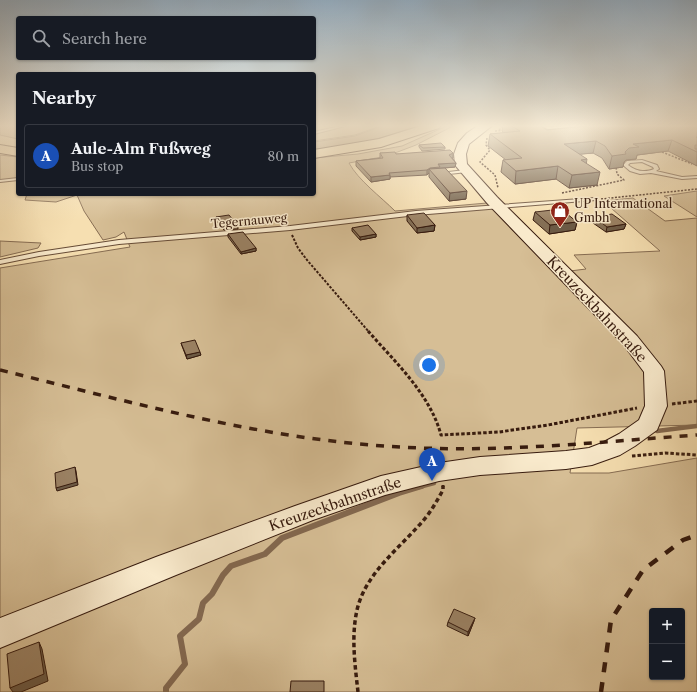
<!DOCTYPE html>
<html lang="en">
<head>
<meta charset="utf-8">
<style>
  :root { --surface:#171b24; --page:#242831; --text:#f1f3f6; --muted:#9ea1a6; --line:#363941; --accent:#c59692 }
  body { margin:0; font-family:"Libre Caslon Text",serif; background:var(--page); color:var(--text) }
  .controls { position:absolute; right:12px; bottom:12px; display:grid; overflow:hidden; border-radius:4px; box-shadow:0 1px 3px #0004 }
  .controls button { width:36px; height:36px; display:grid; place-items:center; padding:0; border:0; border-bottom:1px solid var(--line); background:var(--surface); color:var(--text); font:20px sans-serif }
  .you { position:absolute; left:429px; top:365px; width:14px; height:14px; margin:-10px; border:3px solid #fff; border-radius:50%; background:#1a73e8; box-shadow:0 0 0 6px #1a73e833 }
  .badge { display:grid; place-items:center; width:26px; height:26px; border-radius:50%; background:var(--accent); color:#fff; font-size:13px; font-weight:700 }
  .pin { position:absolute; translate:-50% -33px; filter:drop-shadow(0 1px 2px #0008) }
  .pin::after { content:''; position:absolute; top:21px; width:14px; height:12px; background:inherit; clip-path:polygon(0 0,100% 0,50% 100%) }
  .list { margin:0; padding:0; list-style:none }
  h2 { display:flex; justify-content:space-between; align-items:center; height:52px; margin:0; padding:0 16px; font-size:17px }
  h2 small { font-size:13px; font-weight:400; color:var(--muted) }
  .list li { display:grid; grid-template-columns:26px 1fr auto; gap:12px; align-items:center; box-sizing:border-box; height:64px; margin:0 8px 8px; padding:0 8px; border:1px solid var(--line); border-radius:4px }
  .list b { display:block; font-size:15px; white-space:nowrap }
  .list p { margin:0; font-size:13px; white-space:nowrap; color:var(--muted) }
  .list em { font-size:13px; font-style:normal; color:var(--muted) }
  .icon { flex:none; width:22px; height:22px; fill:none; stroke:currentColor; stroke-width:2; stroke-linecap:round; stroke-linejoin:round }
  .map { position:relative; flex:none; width:697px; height:692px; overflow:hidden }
  .search { position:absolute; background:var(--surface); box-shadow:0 1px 3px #0004; left:16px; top:16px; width:300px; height:44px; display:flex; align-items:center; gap:10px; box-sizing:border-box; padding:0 14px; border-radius:4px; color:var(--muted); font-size:15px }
  .panel { position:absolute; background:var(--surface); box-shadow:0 1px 3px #0004; left:16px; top:72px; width:300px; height:124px; border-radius:4px }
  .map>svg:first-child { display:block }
  .green { fill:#d6be95; stroke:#866c52; fill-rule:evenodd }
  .water { fill:#b59c7a; stroke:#83684f }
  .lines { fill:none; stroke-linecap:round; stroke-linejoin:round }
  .stream-far1 { stroke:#83684f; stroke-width:4.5 }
  .stream { stroke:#83684f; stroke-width:6 }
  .lane-casing { stroke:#674c37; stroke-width:2 }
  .secondary-casing { stroke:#371b0e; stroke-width:2 }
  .primary-casing { stroke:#371b0e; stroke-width:2 }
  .path-far3 { stroke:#371b0e; stroke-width:1.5; stroke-dasharray:2 1.5; stroke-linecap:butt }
  .path-far2 { stroke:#371b0e; stroke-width:2; stroke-dasharray:2.5 1.5; stroke-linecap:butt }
  .path-far1 { stroke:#371b0e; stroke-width:3; stroke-dasharray:3.5 2; stroke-linecap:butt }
  .path { stroke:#371b0e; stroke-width:3.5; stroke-dasharray:4.5 3; stroke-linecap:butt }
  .lane { fill:#f9eacc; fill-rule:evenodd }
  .secondary { fill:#f9eacc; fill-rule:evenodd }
  .primary { fill:#f6dfb1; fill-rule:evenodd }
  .rail-far1 { stroke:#371b0e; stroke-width:3.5; stroke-dasharray:8 8; stroke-linecap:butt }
  .rail { stroke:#371b0e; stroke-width:4.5; stroke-dasharray:10 10; stroke-linecap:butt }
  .wall { fill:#846f55; stroke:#371b0e }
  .shaded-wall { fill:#6c5a45; stroke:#371b0e }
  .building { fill:#9a8163; stroke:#371b0e }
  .labels { text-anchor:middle; stroke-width:3; stroke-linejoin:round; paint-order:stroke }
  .far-poi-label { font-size:12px; fill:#371b0e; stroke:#f9eacc; text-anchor:start }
  .far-street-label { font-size:12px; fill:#371b0e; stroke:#f9eacc }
  .street-label { font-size:14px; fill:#371b0e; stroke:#f9eacc }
</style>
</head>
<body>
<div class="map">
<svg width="697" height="692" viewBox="0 0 697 692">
  <rect width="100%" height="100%" fill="#f6dfb1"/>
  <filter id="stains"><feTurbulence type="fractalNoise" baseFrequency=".005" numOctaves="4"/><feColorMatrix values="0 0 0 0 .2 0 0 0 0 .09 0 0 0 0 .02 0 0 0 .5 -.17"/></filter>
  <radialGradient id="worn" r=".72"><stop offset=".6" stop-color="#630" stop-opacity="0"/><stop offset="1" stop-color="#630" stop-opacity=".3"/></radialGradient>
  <path class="green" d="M0 125H18V139L0 135Z
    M351 125H383L355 135 314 141V134Z
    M449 125H455L416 145 387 156 349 163C358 180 381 197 395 211L487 203 554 273 586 269 574 255 660 251 603 201 633 198 665 221 697 218V425L577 428 570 473H609L697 458V692H0V268L130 247 124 232 116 237 103 240 84 211 77 195 56 202 25 200 27 194H314V158L358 154 402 146ZM652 611H682V677H652Z
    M0 155 18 157V179L0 180Z
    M697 191V217L664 196Z
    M0 241 41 243 38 248 0 257Z"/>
  <path class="water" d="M385 125H420C386 137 350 148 314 149V142L355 136Z"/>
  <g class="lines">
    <path class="stream-far1" d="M657 431 697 426
      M419 487 434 483"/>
    <path class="stream" d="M166 692V688L185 664 180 636 199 619 203 603 212 594 223 575 231 566 265 554 282 538 399 493 422 486"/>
    <g class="lane-casing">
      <path id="lane" d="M344 125H349L314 134V132Z
        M540 125C544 124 545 126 549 127 559 128 571 123 582 125L580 126 548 129Z
        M642 160 657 165 659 169 656 171 682 177 697 176V178L682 179 651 173 640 174 630 171 623 165 627 161ZM642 162 653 167 654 169C645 173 635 171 628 165L630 163Z
        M465 170 467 171V172L440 175 438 174 440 173Z
        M18 178V180L0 182V180Z
        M594 198 596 199V200L416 215 290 230 119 244 39 256 0 264V260L39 252 119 240 290 226 416 211Z"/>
    </g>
    <g class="secondary-casing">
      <path id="secondary" d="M479 125H493L469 144 466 154 467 164 497 197 637 336 661 366 664 371 667 406 657 430 635 446 620 455 592 465 566 469 480 475 439 481 385 495 313 520 176 575 0 648V618L156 557 295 506 381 476 439 463 480 457 566 451 589 448 602 443 619 434 639 420 645 406 644 372 623 344 487 203 455 165 454 154 458 143 467 133Z"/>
    </g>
    <g class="primary-casing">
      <path id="primary" d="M424 125H441L439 128 381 147 314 158V150L379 139Z
        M0 145 18 148V156L0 153Z"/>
    </g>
    <path class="path-far3" d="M499 130 504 125
      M495 131 506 130
      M487 138 486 145 490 150 480 162 495 175 498 188
      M662 152 692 164
      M562 193 624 180 617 174 616 167
      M601 199 697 189"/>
    <path class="path-far2" d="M292 235 298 248 307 260 369 332"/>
    <path class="path-far1" d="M368 331C395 362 430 394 441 435L499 432 548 425 637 408
      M672 404 697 401
      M632 456 665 453 697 455
      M443 485V487"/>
    <path class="path" d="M358 692C355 665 351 637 357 610 366 571 403 546 427 516 433 508 438 499 443 490V486"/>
    <use href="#lane" class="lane"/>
    <use href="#secondary" class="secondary"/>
    <use href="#primary" class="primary"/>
    <path class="rail-far1" d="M0 370C131 402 264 440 400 447 499 453 598 442 697 435"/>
    <path class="rail" d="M601 692 611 620 643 570 683 540 697 535"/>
  </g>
  <path class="wall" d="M503 125H539L547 130 569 128 570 125H697V166L668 151 637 155 636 159 626 160 624 162 623 167 609 169 602 158 593 153 579 154 586 163 597 185 569 188 556 179 515 184 501 172 503 160H506L488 146 490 134 504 133 502 131Z
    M419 145 445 147V149L422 151 419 147Z
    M380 153 453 158H452L456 163 455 167 445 168 466 199 449 201 429 177V173L427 175 390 177V179L371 182 356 166V161L380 158Z
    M535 212 577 222 575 230 549 234 533 220Z
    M407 215 435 225 434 231 417 233 407 221Z
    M216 217 238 226V229L224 230 216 220Z
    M594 217 626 224 624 229 606 232 593 223Z
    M352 228 376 234V237L360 240 352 231Z
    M228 234 256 248V251L241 254 228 237Z
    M181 343 201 355 187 359 182 346Z
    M474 621 468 636 447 626 448 622Z"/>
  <path class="shaded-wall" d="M672 140 668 151 637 155 636 159 626 160 624 162 623 167 609 169 612 156 625 152 633 144Z
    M596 141 593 153 562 156 564 144Z
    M453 153V158L448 159 449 155Z
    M587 159 585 172 581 160Z
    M456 163 455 167 429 169V173L427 175V170L430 168 438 164Z
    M558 166 556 179 515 184 516 171Z
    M600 172 597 185 569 188 572 175Z
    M390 175V179L371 182V177Z
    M467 191 466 199 449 201 450 193Z
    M577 222 575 230 549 234 550 225Z
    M626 224 624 229 606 232 607 227Z
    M435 225 434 231 417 233V228Z
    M376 234V237L360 240V237Z
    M256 248V251L241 254V252Z
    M200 352 201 355 187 359 186 355Z
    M75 467 76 471 78 485 57 491 56 488Z
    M475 618 474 621 468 636V632Z
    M39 642 42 649 48 681 21 692H13L10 688Z"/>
  <path class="building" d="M510 125H539L547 130 586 126 583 125H697V137H696L697 138V145H695V149H697V152L672 140 633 144 639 147 629 148 625 152 626 154 612 156 605 146 596 141 564 144 587 159 581 160 600 172 572 175 558 166 516 171 503 160 522 158 490 134 520 131Z
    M441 143 445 147 423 148 419 145Z
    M450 150 453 153 449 155 456 163 438 164 440 167 430 168 427 170 389 173 390 175 371 177 356 161 383 158 380 153 395 152 396 154Z
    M445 168 467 191 450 193 429 169Z
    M561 209 577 222 550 225 535 212Z
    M424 213 435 225 417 228 407 215Z
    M612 214 626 224 607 227 594 217Z
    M229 215 238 226 223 227 216 217Z
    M368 225 376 234 360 237 352 228Z
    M243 232 256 248 241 252 228 234Z
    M195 340 200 352 186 355 181 343Z
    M75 467 77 482 56 488 55 473Z
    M454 609 475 618 468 632 448 622Z
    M39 642 44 674 10 688 7 654Z
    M291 681H324V692H290Z"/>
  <linearGradient id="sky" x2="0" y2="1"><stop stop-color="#93aabc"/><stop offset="0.57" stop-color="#fbf1dc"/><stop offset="1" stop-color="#fbf1dc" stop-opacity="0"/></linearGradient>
  <rect width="697" height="221" fill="url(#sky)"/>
  <defs>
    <g id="shop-pin" transform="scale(1)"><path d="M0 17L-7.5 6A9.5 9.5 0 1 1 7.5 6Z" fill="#8f2418" stroke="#f9eacc"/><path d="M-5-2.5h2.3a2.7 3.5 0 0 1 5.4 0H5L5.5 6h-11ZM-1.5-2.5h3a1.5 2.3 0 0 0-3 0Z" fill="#fff"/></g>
  </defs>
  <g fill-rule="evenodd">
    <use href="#shop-pin" x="560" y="211"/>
  </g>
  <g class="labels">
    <g class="far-poi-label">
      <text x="574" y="208">UP Intermational<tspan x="574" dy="14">Gmbh</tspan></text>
    </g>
    <g class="far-street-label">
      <text transform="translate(249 221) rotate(-5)" y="4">Tegernauweg</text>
    </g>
    <g class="street-label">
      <text transform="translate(597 309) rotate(47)" y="5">Kreuzeckbahnstraße</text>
      <text transform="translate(335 504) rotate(-19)" y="5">Kreuzeckbahnstraße</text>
    </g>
  </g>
  <rect width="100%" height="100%" filter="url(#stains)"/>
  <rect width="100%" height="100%" fill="url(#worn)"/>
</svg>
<div class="controls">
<button>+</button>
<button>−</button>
</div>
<div class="you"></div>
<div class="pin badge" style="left:432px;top:481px;background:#1a4fb4">A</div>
<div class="search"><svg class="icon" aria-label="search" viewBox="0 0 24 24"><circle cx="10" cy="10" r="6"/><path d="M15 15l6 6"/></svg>Search here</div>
<section class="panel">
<h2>Nearby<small></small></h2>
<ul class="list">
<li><span class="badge" style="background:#1a4fb4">A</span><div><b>Aule-Alm Fußweg</b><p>Bus stop</p></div><em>80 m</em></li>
</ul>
</section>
</div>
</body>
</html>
